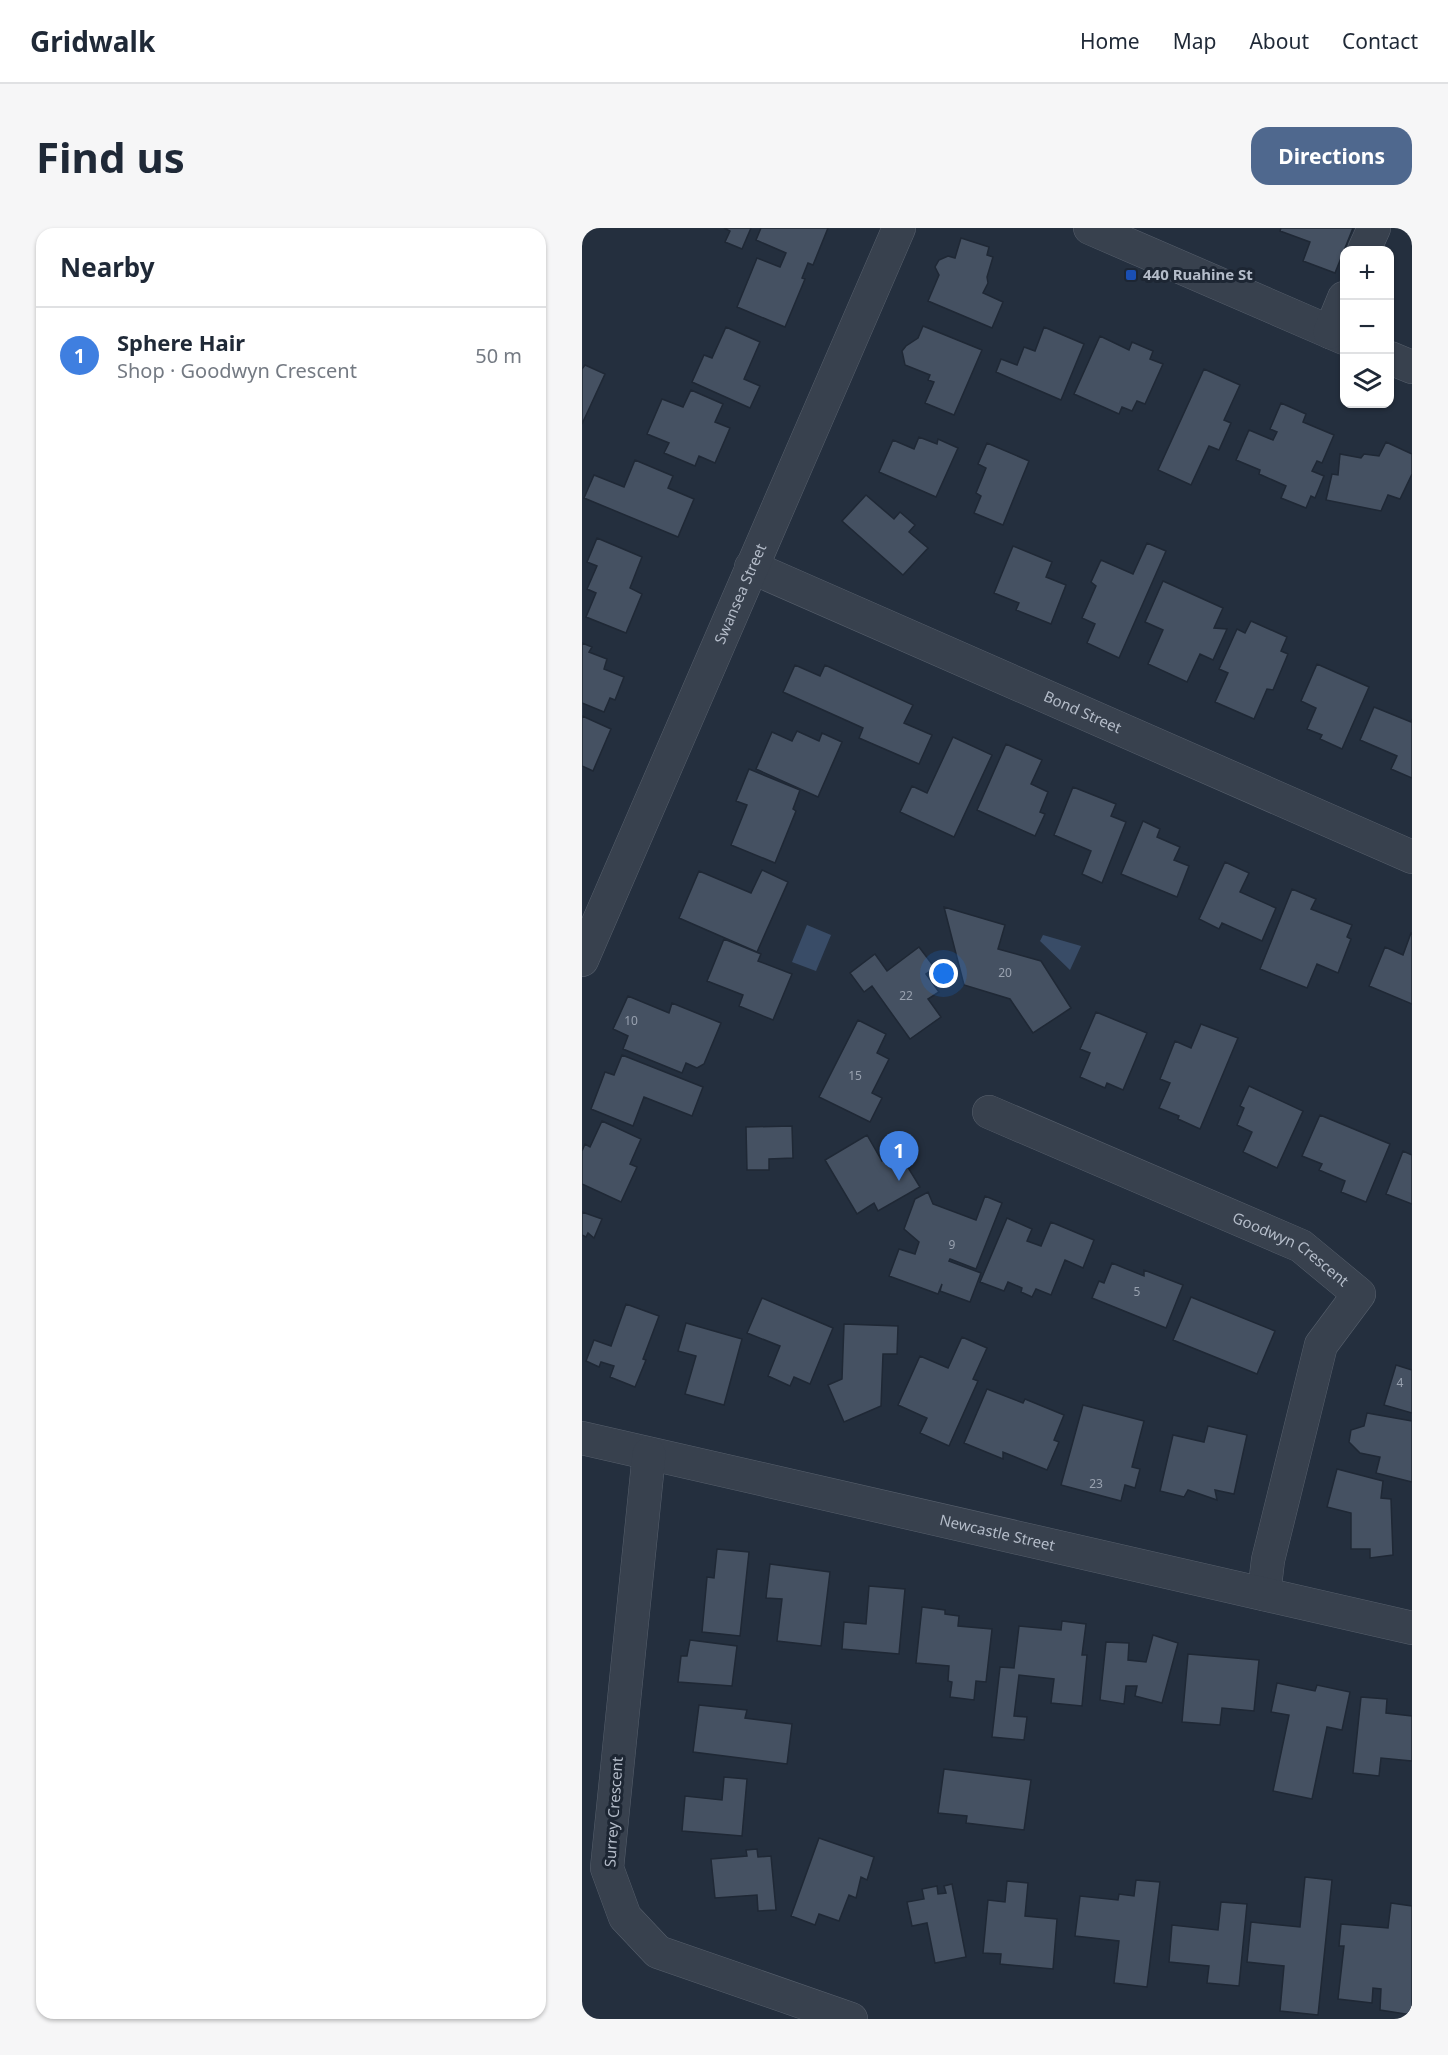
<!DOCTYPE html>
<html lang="en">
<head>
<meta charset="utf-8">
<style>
  :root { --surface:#fff; --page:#f6f6f7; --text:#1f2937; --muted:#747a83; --line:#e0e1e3; --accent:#4f688e }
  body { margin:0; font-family:"Noto Sans",sans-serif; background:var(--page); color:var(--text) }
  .controls { position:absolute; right:18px; top:18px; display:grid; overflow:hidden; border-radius:12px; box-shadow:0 2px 4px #0004 }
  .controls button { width:54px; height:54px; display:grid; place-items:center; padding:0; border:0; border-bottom:2px solid var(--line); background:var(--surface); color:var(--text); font:30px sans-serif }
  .you { position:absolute; left:362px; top:746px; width:21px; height:21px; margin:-15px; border:4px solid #fff; border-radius:50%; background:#1a73e8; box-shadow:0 0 0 9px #1a73e833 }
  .badge { display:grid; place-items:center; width:39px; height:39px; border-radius:50%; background:var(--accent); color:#fff; font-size:20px; font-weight:700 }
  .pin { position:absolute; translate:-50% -50px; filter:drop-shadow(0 2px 3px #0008) }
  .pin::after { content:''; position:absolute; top:32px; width:21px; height:18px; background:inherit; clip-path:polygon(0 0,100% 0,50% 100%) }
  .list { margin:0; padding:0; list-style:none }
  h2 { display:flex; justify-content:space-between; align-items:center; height:78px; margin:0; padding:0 24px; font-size:26px }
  h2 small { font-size:20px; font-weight:400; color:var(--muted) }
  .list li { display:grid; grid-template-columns:39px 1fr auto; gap:18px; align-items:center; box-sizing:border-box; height:96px; padding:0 24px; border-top:2px solid var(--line) }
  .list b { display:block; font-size:22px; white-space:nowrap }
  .list p { margin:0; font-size:20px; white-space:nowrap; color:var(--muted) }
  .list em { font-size:20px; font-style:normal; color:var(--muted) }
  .icon { flex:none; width:33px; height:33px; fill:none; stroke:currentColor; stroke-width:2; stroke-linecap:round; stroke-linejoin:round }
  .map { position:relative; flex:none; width:830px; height:1791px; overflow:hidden; border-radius:18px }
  header { display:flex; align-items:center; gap:36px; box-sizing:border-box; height:84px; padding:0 30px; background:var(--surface); border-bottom:2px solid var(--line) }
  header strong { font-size:28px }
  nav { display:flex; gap:33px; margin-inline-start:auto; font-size:21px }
  .intro { display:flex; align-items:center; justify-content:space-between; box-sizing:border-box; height:144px; padding:0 36px }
  h1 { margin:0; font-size:42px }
  .button { padding:15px 27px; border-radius:18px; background:var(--accent); color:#fff; font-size:21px; font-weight:700 }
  main { display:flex; gap:36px; padding:0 36px }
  aside { flex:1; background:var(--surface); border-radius:18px; box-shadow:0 2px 4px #0004 }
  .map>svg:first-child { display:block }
  .water { fill:#394c67 }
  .building { fill:#455162; stroke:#1f2835; stroke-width:1.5 }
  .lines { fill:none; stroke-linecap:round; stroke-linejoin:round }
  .minor-casing { stroke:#565f6c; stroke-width:34 }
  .minor { stroke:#38414e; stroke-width:33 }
  .transit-dot { fill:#1a4fb4; stroke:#1d2633; stroke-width:2 }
  .labels { text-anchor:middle; stroke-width:6; stroke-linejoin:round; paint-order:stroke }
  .number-label { font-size:12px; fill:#98a1af }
  .poi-label { font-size:15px; font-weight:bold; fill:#b4bcc9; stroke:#1d2633; text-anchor:start }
  .street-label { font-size:15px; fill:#b4bcc9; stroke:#1d2633 }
</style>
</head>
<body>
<header>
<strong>Gridwalk</strong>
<nav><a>Home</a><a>Map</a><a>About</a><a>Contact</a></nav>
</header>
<div class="intro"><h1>Find us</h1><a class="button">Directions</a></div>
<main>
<aside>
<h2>Nearby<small></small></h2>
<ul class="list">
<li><span class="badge" style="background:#3f7fe0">1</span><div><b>Sphere Hair</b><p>Shop · Goodwyn Crescent</p></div><em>50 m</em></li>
</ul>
</aside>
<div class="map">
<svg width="830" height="1791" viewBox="0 0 830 1791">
  <rect width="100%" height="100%" fill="#242f3e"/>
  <path class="water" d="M225 697 249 707 234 743 210 734Z
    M461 707 499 718 488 742 458 713Z"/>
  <path class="building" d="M142 0H169L160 21 143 14 148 3Z
    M179 0H246L231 37 226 35 220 50 223 51 203 99 155 79 175 30 198 39 204 25 174 12Z
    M699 0H771L753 45 721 33 728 14 698 3Z
    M379 10 407 19 405 27 411 29 405 49 406 55 401 65 421 74 410 100 346 73 357 47 353 39 357 32 366 28 373 30Z
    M341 98 400 122 372 187 343 175 352 154 346 152 348 147 323 137 320 123 324 118 336 110Z
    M144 99 178 114 162 151 178 158 168 180 110 154 122 127 130 130Z
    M462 99 502 116 479 172 414 144 419 131 435 137 442 119 453 123Z
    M518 108 547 122 550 114 571 123 568 131 581 136 563 176 555 173 550 183 540 179 537 186 492 166Z
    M3 137 23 146 0 196V141Z
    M622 141 658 157 642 192 649 195 637 222 627 218 609 257 576 242Z
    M109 162 141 176 133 194 148 200 133 235 117 228 113 238 82 225 87 215 65 206 80 171 101 179Z
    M699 175 724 186 721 194 752 207 740 235 735 233 730 243 742 248 733 270 729 268 724 280 699 270 704 258 677 246 678 242 654 232 667 202 691 212 695 204 688 201Z
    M337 209 355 216 356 211 376 220 354 269 297 244 311 212 332 221Z
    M804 214 830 226V246L818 271 806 267 799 283 744 272 750 246 756 247 758 226 779 230 782 226 797 228Z
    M405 215 447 233 421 297 392 285 399 268 394 265 404 240 396 236Z
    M53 232 91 248 86 260 112 271 96 309 2 270 12 247 42 259Z
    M284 267 312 291 318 284 333 297 327 304 346 320 321 347 260 293Z
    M15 310 60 329 48 360 60 366 44 405 4 389 14 365 5 361 15 338 5 334Z
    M565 315 584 323 537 430 505 415 513 396 500 390 514 358 509 354 519 332 551 346Z
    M431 318 470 334 464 349 484 357 469 396 434 382 437 375 412 365Z
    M581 353 641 380 632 400 645 401 631 432 618 426 605 454 566 436 581 402 563 394Z
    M669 393 705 409 699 423 706 426 691 462 685 461 672 491 633 474 646 445 637 441 655 401 663 405Z
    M0 415 10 419 7 424 25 431 22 441 42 449 33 472 28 470 22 484 0 475Z
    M735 436 787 459 760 521 738 511 740 507 725 501 734 480 719 473Z
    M213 437 238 448 243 437 331 477 322 495 350 507 337 536 277 510 281 500 201 464Z
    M792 479 829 494 830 491V550L809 541 815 528 778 512Z
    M0 488 29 501 11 543 0 538Z
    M215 503 237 513 240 505 260 514 236 569 174 541 190 504 210 513Z
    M371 509 410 527 372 609 318 584 330 558 345 565Z
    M424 516 460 532 449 556 466 564 458 584 463 586 453 608 395 582Z
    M167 541 218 562 211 581 214 583 193 635 149 617 165 577 154 573Z
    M491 559 534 576 529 588 544 594 520 655 500 646 509 623 472 607Z
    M561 593 578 601 575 609 598 619 592 632 607 638 595 669 539 646Z
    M643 634 667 645 658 664 694 680 680 713 640 695 637 701 617 691Z
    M180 642 206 654 175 724 97 690 117 643 169 665Z
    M710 661 734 671 729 681 770 697 765 709 769 711 756 745 735 736 725 760 678 741Z
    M362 679 423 697 416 721 459 733 489 780 451 805 428 771 382 757Z
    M829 705H830V776L787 758 803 719 821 727Z
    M142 711 179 726 176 733 210 746 191 792 157 778 161 767 125 753Z
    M337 719 353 740 344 746 357 764 346 771 359 789 328 811 290 758 282 764 268 745 293 726 305 743Z
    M46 768 87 785 90 775 139 795 122 836 115 840 104 835 100 845 41 821 46 808 31 801Z
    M514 784 565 805 541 862 525 855 523 860 498 849 508 825 498 821Z
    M276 792 304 806 295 825 307 831 290 865 300 870 288 894 237 869Z
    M619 796 656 810 618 901 596 891 597 888 577 880 588 855 578 851 593 813 609 820Z
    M40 827 121 859 110 888 62 869 51 898 9 881 23 844 32 847Z
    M667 858 721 883 695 940 661 924 670 904 655 897 662 880 658 878Z
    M738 887 808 916 784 974 759 964 763 953 737 942 740 936 720 928Z
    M20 893 59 911 48 936 55 939 39 974 0 956V923L3 916 8 919Z
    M210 898 211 930 187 931V942H165L164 899Z
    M285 907 300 933 316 923 338 959 296 983 292 975 275 986 243 932Z
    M821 923 830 927V976L804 966Z
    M346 964 351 976 394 992 403 968 420 975 394 1041 368 1031 367 1033 399 1045 388 1074 358 1063 360 1056 356 1066 307 1048 317 1021 333 1026 337 1014 322 1001 333 971Z
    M0 984 20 991 12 1010 6 1005 4 1009 0 1007Z
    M425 990 450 1001 445 1013 459 1018 469 994 512 1012 501 1040 483 1032 469 1067 454 1061 450 1069 439 1064 440 1060 426 1054 422 1063 398 1054Z
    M530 1035 562 1048V1042L601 1057 584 1100 510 1070 517 1053 522 1055Z
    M609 1069 693 1103 675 1146 591 1112Z
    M180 1070 251 1100 228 1156 212 1149 208 1158 186 1148 198 1118 165 1105Z
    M44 1076 77 1088 61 1131 64 1132 53 1159 28 1149 32 1138 19 1134 17 1139 4 1133 12 1112 29 1118Z
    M104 1095 160 1111 142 1177 103 1166 114 1128 96 1123Z
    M262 1096 316 1098 315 1126H301L299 1178 262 1194 246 1157 260 1151Z
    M380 1109 405 1120 391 1151 396 1153 367 1218 338 1205 345 1190 316 1177 338 1128 366 1140Z
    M814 1137 830 1142V1185L802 1177Z
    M405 1161 441 1175 443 1171 482 1187 472 1212 477 1214 465 1242 421 1224V1231L382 1215Z
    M501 1177 562 1193 550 1239 558 1241 553 1260 543 1257 539 1273 479 1257Z
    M785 1185 830 1193V1254L794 1245 798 1229 778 1225 767 1214 769 1202 782 1198Z
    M626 1198 665 1207 652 1266 633 1262 635 1272 606 1262 602 1269 578 1263 591 1207 622 1214Z
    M755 1241 801 1253 799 1270 809 1271 811 1327 788 1330V1321H769V1285L745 1279Z
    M135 1321 167 1324 158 1408 120 1404 125 1349 132 1350Z
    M188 1336 248 1344 239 1418 195 1413 200 1371 184 1370Z
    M287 1358 323 1361 317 1426 260 1421 262 1394 284 1396Z
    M340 1379 363 1382V1386L377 1388 376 1398 410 1401 404 1454 394 1453 392 1472 368 1469 370 1454 366 1453 367 1438 334 1435Z
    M480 1393 504 1396 500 1427H505L500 1478 469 1475 472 1451 437 1447 432 1488 445 1489 442 1512 410 1509 418 1439 432 1440 437 1398 479 1402Z
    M571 1407 596 1415 580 1475 553 1468 555 1458H544L542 1476 518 1472 524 1414 547 1415 546 1432 564 1434Z
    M108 1412 155 1418 150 1458 96 1454 99 1428H105Z
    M606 1426 677 1432 672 1483 640 1480 638 1497 600 1494Z
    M695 1455 733 1463 735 1457 768 1464 760 1502 745 1499 730 1571 691 1563 707 1487 689 1484Z
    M779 1469 805 1471 804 1485 830 1488V1533L799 1530 797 1548 771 1545Z
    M117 1477 165 1482 163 1490 210 1496 205 1536 111 1524Z
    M362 1541 449 1552 442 1602 384 1595 385 1588 356 1585Z
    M142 1549 165 1551 160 1608 100 1603 103 1568 140 1572Z
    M237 1610 292 1629 285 1652 279 1649 274 1670 267 1667 257 1693 237 1686 233 1697 209 1688Z
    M175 1621 176 1629 189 1628 194 1682 176 1683 175 1667 133 1670 129 1631 165 1628 164 1622Z
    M723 1649 750 1652 736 1787 698 1783 702 1738 665 1734 669 1694 718 1699Z
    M554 1652 578 1654 565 1759 532 1755 537 1713 493 1708 498 1668 536 1672 537 1666 552 1668Z
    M425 1653 446 1655 443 1688 475 1691 471 1741 418 1736 419 1726 401 1725 406 1672 423 1674Z
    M370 1656 384 1729 353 1735 345 1695 330 1698 325 1674 342 1671 340 1661 355 1658 356 1666 364 1665 362 1658Z
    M639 1674 665 1676 657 1758 625 1755 627 1738 587 1734 590 1697 636 1702Z
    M809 1675 830 1678V1787L798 1782 799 1761 791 1760 790 1775 756 1771 762 1718H757L759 1696 806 1700Z"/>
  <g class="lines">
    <g class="minor-casing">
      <g id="minor">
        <path d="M508 0 762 110"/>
        <path d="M782 22 792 0"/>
        <path d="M748 104 762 70"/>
        <path d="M808 130 830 139"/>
        <path id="s1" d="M169 339 830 629"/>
        <path id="s2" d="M0 732 317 0"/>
        <path id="s3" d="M407 884 719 1018 777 1066 739 1117 686 1332 682 1366"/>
        <path id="s4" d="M0 1210 830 1400"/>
        <path d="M67 1226 25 1640 43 1689 76 1724 269 1791"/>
      </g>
    </g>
    <use href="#minor" class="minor"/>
  </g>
  <rect class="transit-dot" x="543" y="41" width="12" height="12" rx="3"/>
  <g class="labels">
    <g class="number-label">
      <text x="423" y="749">20</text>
      <text x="324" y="772">22</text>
      <text x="49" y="797">10</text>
      <text x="273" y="852">15</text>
      <text x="370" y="1021">9</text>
      <text x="555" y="1068">5</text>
      <text x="818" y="1159">4</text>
      <text x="514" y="1260">23</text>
    </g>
    <g class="poi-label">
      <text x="561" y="52">440 Ruahine St</text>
    </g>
    <g class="street-label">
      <text dy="5" stroke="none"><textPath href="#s2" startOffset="399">Swansea Street</textPath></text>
      <text dy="5" stroke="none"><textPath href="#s1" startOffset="362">Bond Street</textPath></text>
      <text dy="5" stroke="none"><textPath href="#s3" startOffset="332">Goodwyn Crescent</textPath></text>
      <text dy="5" stroke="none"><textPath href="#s4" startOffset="426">Newcastle Street</textPath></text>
      <text transform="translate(32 1584) rotate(-86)" y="5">Surrey Crescent</text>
    </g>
  </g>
</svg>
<div class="controls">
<button>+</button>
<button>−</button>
<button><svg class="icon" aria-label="layers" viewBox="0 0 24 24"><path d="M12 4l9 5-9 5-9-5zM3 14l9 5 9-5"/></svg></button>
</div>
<div class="you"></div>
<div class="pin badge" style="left:317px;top:953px;background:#3f7fe0">1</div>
</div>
</main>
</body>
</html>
